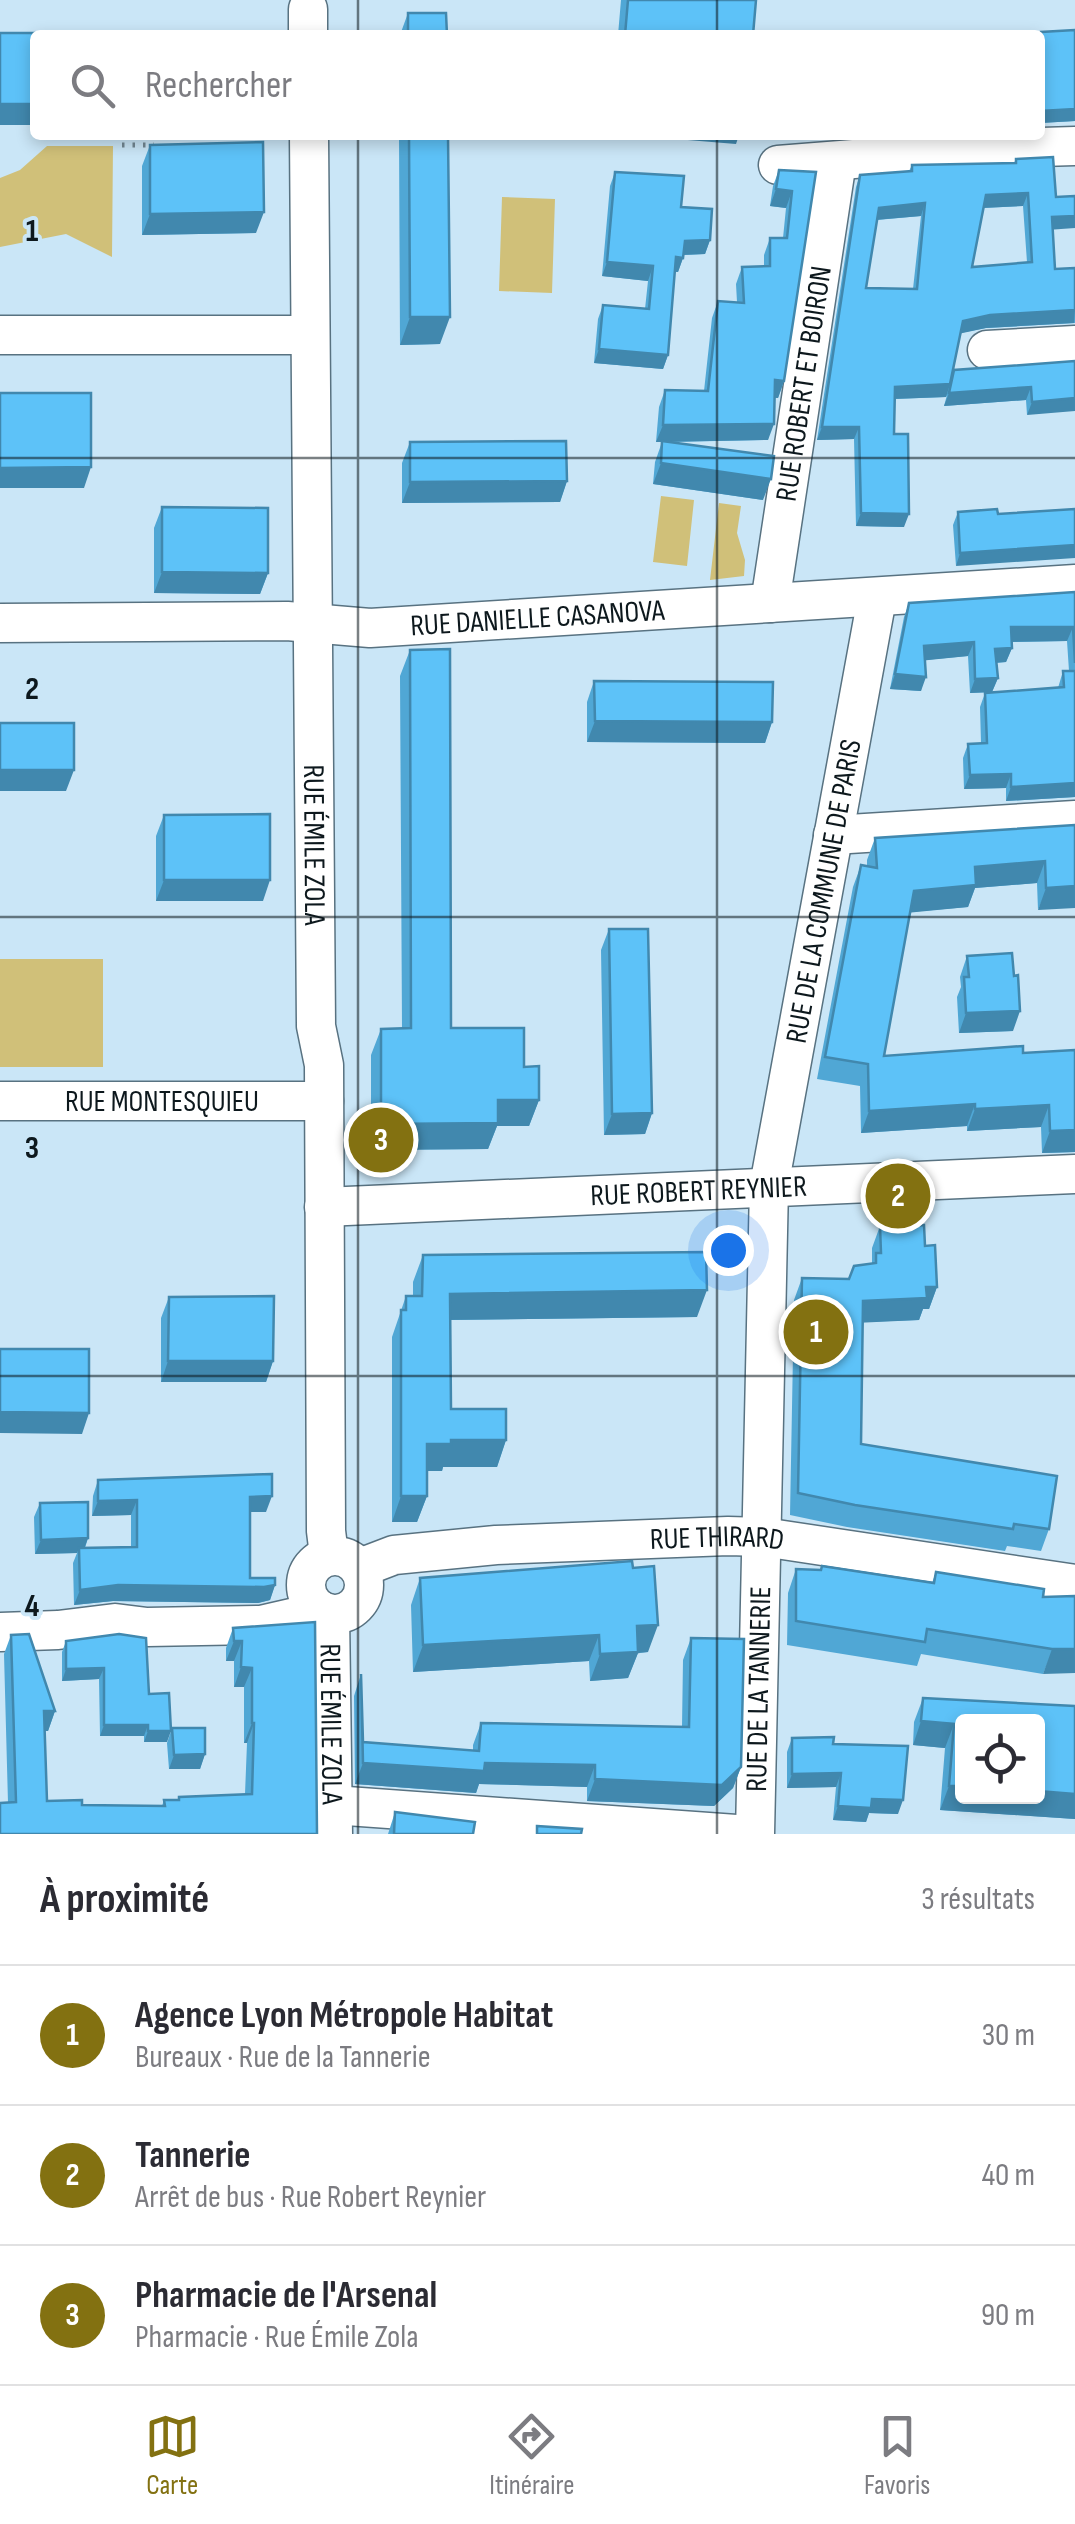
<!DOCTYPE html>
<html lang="fr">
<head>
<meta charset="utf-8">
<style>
  :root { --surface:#fff; --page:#f2f2f3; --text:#2b2b33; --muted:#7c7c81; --line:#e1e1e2; --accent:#837111 }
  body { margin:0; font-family:"Sofia Sans Condensed",sans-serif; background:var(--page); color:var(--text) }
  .controls { position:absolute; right:30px; bottom:30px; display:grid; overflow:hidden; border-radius:10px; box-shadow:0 5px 15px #0003 }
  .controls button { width:90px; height:90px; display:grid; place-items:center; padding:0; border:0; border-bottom:2px solid var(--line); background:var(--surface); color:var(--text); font:50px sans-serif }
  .you { position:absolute; left:728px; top:1250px; width:35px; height:35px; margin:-25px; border:8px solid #fff; border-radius:50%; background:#1a73e8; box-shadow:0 0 0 15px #1a73e833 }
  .badge { display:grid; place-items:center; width:65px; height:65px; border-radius:50%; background:var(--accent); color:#fff; font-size:32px; font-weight:700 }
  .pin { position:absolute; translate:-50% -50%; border:5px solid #fff; box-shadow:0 2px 10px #0006 }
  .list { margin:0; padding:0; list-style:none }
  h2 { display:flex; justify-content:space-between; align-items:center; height:130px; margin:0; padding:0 40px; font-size:42px }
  h2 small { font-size:32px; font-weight:400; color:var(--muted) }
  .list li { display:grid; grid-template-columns:65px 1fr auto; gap:30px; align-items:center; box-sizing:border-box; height:140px; padding:0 40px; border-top:2px solid var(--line) }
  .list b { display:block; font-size:38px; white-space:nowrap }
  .list p { margin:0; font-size:32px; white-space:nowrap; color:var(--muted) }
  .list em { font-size:32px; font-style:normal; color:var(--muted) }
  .icon { flex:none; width:55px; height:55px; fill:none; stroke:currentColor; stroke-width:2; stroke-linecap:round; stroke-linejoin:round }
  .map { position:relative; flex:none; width:1075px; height:1834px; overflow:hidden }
  .search { position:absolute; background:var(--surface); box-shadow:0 5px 15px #0003; left:30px; right:30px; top:30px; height:110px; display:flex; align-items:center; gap:25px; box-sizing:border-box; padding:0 35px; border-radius:10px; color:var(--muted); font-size:38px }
  .sheet { height:550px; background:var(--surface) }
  nav { display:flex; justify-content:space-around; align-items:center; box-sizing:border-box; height:140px; border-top:2px solid var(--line); background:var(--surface); font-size:28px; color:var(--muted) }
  nav a { display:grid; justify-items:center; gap:5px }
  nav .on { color:var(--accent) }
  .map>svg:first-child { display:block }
  .green { fill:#d0c079 }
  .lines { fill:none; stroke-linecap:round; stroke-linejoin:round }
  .minor-casing { stroke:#587281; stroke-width:41 }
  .path { stroke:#738792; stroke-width:5; stroke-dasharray:2.5 8; stroke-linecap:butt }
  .minor { stroke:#fff; stroke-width:38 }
  .wall { fill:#50a7d5; fill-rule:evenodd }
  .shaded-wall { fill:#4188ae }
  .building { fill:#5dc2f8; stroke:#4188ae; stroke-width:2.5; fill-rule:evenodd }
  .grid { fill:none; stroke:#0d181d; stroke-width:2.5; stroke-opacity:0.55 }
  .labels { text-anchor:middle; stroke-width:8; stroke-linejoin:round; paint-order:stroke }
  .street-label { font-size:30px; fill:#0d181d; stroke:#cae6f7 }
  .grid-label { font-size:32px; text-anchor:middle; font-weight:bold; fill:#0d181d; stroke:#cae6f7; stroke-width:8; stroke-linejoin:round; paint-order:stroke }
</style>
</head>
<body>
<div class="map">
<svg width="1075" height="1834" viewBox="0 0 1075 1834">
  <rect width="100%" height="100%" fill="#cae6f7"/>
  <path class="green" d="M47 146H113L112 257 66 234 0 247V178L20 170Z
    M502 197 555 199 552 293 499 291Z
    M661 496 694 500 687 566 653 562Z
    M719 503 741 506 737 533 745 560 744 576 710 580Z
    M0 959H103V1067H0Z"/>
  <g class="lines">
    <g class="minor-casing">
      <g id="minor">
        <path d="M308 35V9"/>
        <path id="s1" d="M309 135 316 1026 324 1065 326 1531 329 1555"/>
        <path d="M778 165 980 149 1075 146"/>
        <path d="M0 335H310"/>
        <path d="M987 350 1075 345"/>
        <path id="s2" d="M770 603 837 161"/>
        <path id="s3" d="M0 623 287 621 370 628 1075 584"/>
        <path d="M833 835 1075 820"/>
        <path id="s4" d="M0 1101H324"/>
        <path id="s5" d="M324 1207 1075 1174"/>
        <circle cx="335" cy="1585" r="29"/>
        <path id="s6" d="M360 1568 394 1555 496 1545 728 1536 763 1537 1075 1584"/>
        <path id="s7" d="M330 1614 333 1834"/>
        <path d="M0 1632 58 1630 115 1623 147 1627 261 1625 322 1611"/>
        <path d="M333 1805 736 1834"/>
        <path id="s8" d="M755 1834 769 1186 877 598"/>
      </g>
    </g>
    <path class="path" d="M122 145H154"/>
    <use href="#minor" class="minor"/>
  </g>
  <path class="wall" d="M621 0H756L753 35H618Z
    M408 13 447 35H400Z
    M1041 32 1075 121 1040 123Z
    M399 135H448L440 344 400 345Z
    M150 145 256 233 142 235V166Z
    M1016 159 1056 197 1052 230 1055 269 1075 268V323L986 328 960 333 953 372 1075 361 1027 415 1026 400 944 406 947 395 946 397 895 399 894 434 904 527 856 526 854 439 817 440 856 187 860 175 909 171 912 165 1014 163ZM1023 206 1027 262 972 267 983 208ZM921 216 913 289 866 288 877 220Z
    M779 170 816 172 784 381 778 398H775L768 440 669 442 763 500 653 484 655 462 662 442H656L659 407 665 390 704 391 712 318 718 301 737 302 736 284 742 267 764 266V255L770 238H783L786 208 770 206 773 186Z
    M615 172 681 207 710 240 705 254 684 255 678 272H674L668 355 663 369 594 363 598 319 603 305 645 309 648 281 602 276 610 186Z
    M410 442 567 481 560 502 402 503V463Z
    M162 507 268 573 260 594 154 593V528Z
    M958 512 998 514 956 566 953 525Z
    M1075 592V797L1006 801V788L964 789 963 758 968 744 981 743 980 707 985 693 1058 688 1063 671H1069L1067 641 1011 642 1012 648 1006 662 996 663 998 678 992 692 970 693 968 656 925 660 921 691 890 689 904 617 909 603Z
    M410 650 451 1028 524 1067 539 1100 529 1126H497L488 1149 371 1150V1055L381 1029 402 1028 400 676Z
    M594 681 772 722 765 743 587 742V702Z
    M164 815 263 901H156V836Z
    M1075 825 1038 910 1037 883 975 888 968 907 910 912 884 1056 1023 1053 1075 1152 1042 1153 1041 1127 967 1131V1126L861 1133 860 1086 817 1079 853 887 861 865 867 866V860L875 838Z
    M609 929 652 1113 645 1134 604 1135 601 950Z
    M967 956 1013 1031 959 1033 957 997 961 987 960 977Z
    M880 1226 925 1246 937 1287 929 1309H923L919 1320 862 1322 861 1444 1049 1529 1041 1551 1007 1546 1005 1551 847 1527 790 1515 794 1300 802 1278 849 1279 872 1264V1248Z
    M423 1255 697 1317 450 1320 451 1409 506 1440 497 1467H443L442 1471H427V1496L417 1522H392V1337L406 1296H413V1282Z
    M169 1297 273 1361 266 1382H161V1318Z
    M98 1480 266 1512H250V1578L275 1585 270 1600 258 1603 113 1601 74 1605 73 1563 77 1553 35 1554 34 1517 40 1503 88 1538 85 1548 131 1547V1515L92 1516 93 1496Z
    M633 1568 648 1652 638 1653 628 1678 590 1681 589 1661 413 1672 411 1605 420 1578Z
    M796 1569 932 1583 936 1572 1043 1597 1075 1596 1043 1674 921 1654 917 1666 787 1645 788 1593Z
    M315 1622 317 1834 8 1803 4 1654 11 1635 55 1711 48 1731H45L47 1801 82 1805 162 1806 164 1800H178L179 1797 245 1794 247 1743H244V1687H234V1661H226V1648L233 1628Z
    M691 1638 741 1767 733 1788 714 1806 587 1801V1787L479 1784 476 1793 355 1784 354 1696 361 1674 363 1742 473 1751V1745L481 1723 682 1727 683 1660Z
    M66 1641 149 1694 167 1742H144V1736H100L99 1679 62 1681V1652Z
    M923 1698 1075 1706V1819L940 1810 945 1748 913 1745 914 1722Z
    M172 1728 205 1754 200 1769H169L167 1743Z
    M792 1738 833 1744 898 1814 869 1813 866 1822 833 1820 836 1787 787 1788V1752Z
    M395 1812 473 1834H388Z"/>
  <path class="shaded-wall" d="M0 104H35V125H0Z
    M1075 109V121L1040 123V111Z
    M627 135H739L736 144Z
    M780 135H818V136L779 138Z
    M776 189 792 191 786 208 770 206Z
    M1028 193 1023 206 981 208 986 195Z
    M925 203 921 216 874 220 879 208Z
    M264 212 256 233 142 235 150 214Z
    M1075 216V228L1047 230 1052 217Z
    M710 240 705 254 680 255 685 241Z
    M676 257 683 258 678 272 670 271Z
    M607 262 653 266 648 281 602 276Z
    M1075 310 1074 323 986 328 958 334 963 321 990 315Z
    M410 317H450L440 344 400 345Z
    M599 349 668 355 663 369 594 363Z
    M775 380 784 381 778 398 769 397Z
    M950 384 946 397 891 399 895 387Z
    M1031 387 1026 400 944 406 949 393Z
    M1075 398V411L1027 415 1032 402Z
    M774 424 768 440 656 442 663 425Z
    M822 427H859L854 439 817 440Z
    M661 463 771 479 763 500 653 484Z
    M91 467 84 488H0V468Z
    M567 481 560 502 402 503 410 482Z
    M861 513 909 514 904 527 856 526Z
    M1075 545V558L956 566 960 553Z
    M162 572 268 573 260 594 154 593Z
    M1011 627H1073L1067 641 1005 642Z
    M974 642 968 656 919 661 924 646Z
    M1012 648 1006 662 990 663 995 649Z
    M895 674 926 677 921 691 890 689Z
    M998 678 992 692 970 693 975 679Z
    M595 721 772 722 765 743 587 742Z
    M0 770H74L66 791H0Z
    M1011 774 1006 788 964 789 970 775Z
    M1075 783V797L1006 801 1011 787Z
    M1045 861 1037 883 975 888 968 907 906 913 914 891 975 867Z
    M164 880H270L263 901H156Z
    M1075 886V908L1038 910 1046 888Z
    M1020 1011 1013 1031 959 1033 966 1013Z
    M498 1100H539L529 1126H497L488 1149 371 1150 381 1124Z
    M975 1104 967 1126 861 1133 869 1111Z
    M1049 1105 1041 1127 967 1131 975 1109Z
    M652 1113 645 1134 604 1135 612 1114Z
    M1075 1130V1152L1042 1153 1050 1131Z
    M926 1287H937L929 1309H923L919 1320 855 1323 863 1301Z
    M707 1290 697 1317 440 1320 450 1294Z
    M168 1361H273L266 1382H161Z
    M0 1412 89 1413 82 1434 0 1433Z
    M451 1440H506L497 1467H443L442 1471H417L427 1444Z
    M272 1496 266 1512H244L250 1497Z
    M401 1496H427L417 1522H392Z
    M137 1500 131 1515 92 1516 98 1501Z
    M88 1538 83 1552 79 1548 77 1553 35 1554 41 1540Z
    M118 1585H275L270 1600 258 1603 113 1601 74 1605 80 1590Z
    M658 1625 648 1652 638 1653 628 1678 590 1681 600 1654 637 1626Z
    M599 1635 589 1661 413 1672 423 1645Z
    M234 1641H242L234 1661H226Z
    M1052 1649H1075V1673L1043 1674Z
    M241 1667 252 1668 244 1687H234Z
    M104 1668 99 1679 62 1681 66 1669Z
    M44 1711H55L48 1731H37Z
    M921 1721 954 1724 945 1748 913 1745Z
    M252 1723H254L247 1743H244Z
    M104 1725H148L144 1736H100Z
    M148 1731H171L167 1742H144Z
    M205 1754 200 1769H169L174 1755Z
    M363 1763H485L595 1765 587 1787 479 1784 476 1793 355 1784Z
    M741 1767 733 1788 714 1806 587 1801 595 1779Z
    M841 1773 836 1787 787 1788 792 1774Z
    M949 1786H962V1796H1038V1791L1075 1794V1819L940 1810Z
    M872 1799 903 1800 898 1814 869 1813 866 1822 833 1820 838 1806Z"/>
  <path class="building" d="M628 0H756L753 35H625Z
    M408 13H446L447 35H408Z
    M1075 30V109L1040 111V72H1043L1041 32Z
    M0 33H97V35H35V104H0Z
    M409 135H448L450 317H410Z
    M263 142 264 212 150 214V145Z
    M1053 157 1056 197 1075 196V216L1052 217 1055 269 1075 268V310L990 315 963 321 950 384 895 387 894 434H908L909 514 861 513 859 427H822L860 175 912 171V165L1016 163V159ZM1028 193 1032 262 972 267 986 195ZM925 203 917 289 866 288 879 208Z
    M779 170 816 172 784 381 775 380 774 424 663 425 665 390 708 391 718 301 744 303 742 267 770 266V238H787L792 191 776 189Z
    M615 172 684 176 681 207 712 209 710 240 685 241 683 258 676 257 668 355 599 349 603 305 649 309 653 266 607 262Z
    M1075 361V398L1032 402 1031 387 949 393 954 370Z
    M0 393H91V467L0 468Z
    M566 441 567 481 410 482V442Z
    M662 441 774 456 771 479 661 463Z
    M162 507 268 508V573L162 572Z
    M997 509 998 514 1075 509V545L960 553 958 512Z
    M1075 592V663L1073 627H1011L1012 648 995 649 998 678 975 679 974 642 924 646 926 677 895 674 909 603Z
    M450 649 451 1028H524V1067L539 1066V1100H498V1123L381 1124V1029L411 1028 410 650Z
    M1063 671H1075V783L1011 787V774L970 775 968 744 987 743 985 693 1064 687Z
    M594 681 773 682 772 722 595 721Z
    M0 723H74V770H0Z
    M270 814V880H164V815Z
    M1075 825V886L1046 888 1045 861 975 867 976 885 914 891 884 1056 1023 1046V1053L1075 1050V1130L1050 1131 1049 1105 975 1109V1104L869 1111 868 1064 825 1057 861 865 877 868 875 838Z
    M609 929H648L652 1113 612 1114Z
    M1012 953 1014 976 1018 975 1020 1011 966 1013 964 977H969L967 956Z
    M924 1225 925 1246 935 1245 937 1287H926L927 1298 863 1301 861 1444 1057 1476 1049 1529 1014 1524 1013 1529 855 1505 798 1493 802 1278 849 1279 854 1266 876 1263V1253H881L880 1226Z
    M706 1252 707 1290 450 1294 451 1409H506V1440H451V1444H427V1496H401V1310H406V1296H422L423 1255Z
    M274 1296 273 1361H168L169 1297Z
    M0 1349H89V1413L0 1412Z
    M272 1474V1496L250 1497V1578H275V1585L264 1587 118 1585 80 1590 79 1548 137 1547V1500L98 1501V1480Z
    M88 1502V1538L41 1540 40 1503Z
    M632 1561 633 1568 654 1566 658 1625 637 1626 638 1652 600 1654 599 1635 423 1645 420 1578Z
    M822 1566 934 1583 936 1572 1044 1589 1043 1597 1075 1596V1649H1052L927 1629 925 1642 796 1621V1569L821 1570Z
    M315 1622 317 1834H0V1803L16 1802 11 1635 29 1634 55 1711H44L47 1801 82 1800V1805L165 1806 164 1800H179V1797L252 1794 254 1723H252V1668L241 1667 242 1641H234L233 1628Z
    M119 1634 146 1638 149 1694 169 1693 171 1731H148V1725H104V1668L66 1669V1641Z
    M691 1638 744 1639 741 1767 722 1785 595 1779V1765L485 1763 484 1771 363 1763 361 1674 363 1742 479 1751 481 1723 689 1727Z
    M923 1698 1075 1706V1794L1038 1791V1722H962V1786H949L954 1724 921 1721Z
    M172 1728H205V1754L174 1755Z
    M834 1737 833 1744 908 1746 903 1800 872 1799 871 1808 838 1806 841 1773 792 1774V1738Z
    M395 1812 475 1822 473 1834H394Z
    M537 1826 582 1829 581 1834H537Z"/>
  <path class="grid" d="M358 0V35M717 0V35M358 135V1834M717 135V1834M0 458H1075M0 917H1075M0 1376H1075"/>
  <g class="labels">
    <g class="street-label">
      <text dy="10" stroke="none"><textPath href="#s2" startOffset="222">RUE ROBERT ET BOIRON</textPath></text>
      <text dy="10" stroke="none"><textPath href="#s3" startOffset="538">RUE DANIELLE CASANOVA</textPath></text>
      <text dy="10" stroke="none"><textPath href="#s1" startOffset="710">RUE ÉMILE ZOLA</textPath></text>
      <text dy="10" stroke="none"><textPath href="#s8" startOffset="948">RUE DE LA COMMUNE DE PARIS</textPath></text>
      <text dy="10" stroke="none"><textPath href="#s4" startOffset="162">RUE MONTESQUIEU</textPath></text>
      <text dy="10" stroke="none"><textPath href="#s5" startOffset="375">RUE ROBERT REYNIER</textPath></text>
      <text dy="10" stroke="none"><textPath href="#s6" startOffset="360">RUE THIRARD</textPath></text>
      <text dy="10" stroke="none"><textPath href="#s8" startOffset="145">RUE DE LA TANNERIE</textPath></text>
      <text dy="10" stroke="none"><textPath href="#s7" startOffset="110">RUE ÉMILE ZOLA</textPath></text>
    </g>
  </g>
  <g class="grid-label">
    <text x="32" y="241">1</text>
    <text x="32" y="699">2</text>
    <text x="32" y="1158">3</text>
    <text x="32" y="1616">4</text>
  </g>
</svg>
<div class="controls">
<button><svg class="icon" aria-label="locate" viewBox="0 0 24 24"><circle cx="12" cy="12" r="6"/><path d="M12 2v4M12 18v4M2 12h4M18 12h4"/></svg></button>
</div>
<div class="you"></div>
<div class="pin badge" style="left:816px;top:1332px">1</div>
<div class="pin badge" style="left:898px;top:1196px">2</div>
<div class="pin badge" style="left:381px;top:1140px">3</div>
<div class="search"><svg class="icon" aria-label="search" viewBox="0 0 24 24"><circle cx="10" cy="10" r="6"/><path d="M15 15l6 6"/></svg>Rechercher</div>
</div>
<section class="sheet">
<h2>À proximité<small>3 résultats</small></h2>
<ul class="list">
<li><span class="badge">1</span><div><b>Agence Lyon Métropole Habitat</b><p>Bureaux · Rue de la Tannerie</p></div><em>30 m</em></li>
<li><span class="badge">2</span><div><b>Tannerie</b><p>Arrêt de bus · Rue Robert Reynier</p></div><em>40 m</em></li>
<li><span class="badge">3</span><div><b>Pharmacie de l'Arsenal</b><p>Pharmacie · Rue Émile Zola</p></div><em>90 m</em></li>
</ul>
</section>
<nav>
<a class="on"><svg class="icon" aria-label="map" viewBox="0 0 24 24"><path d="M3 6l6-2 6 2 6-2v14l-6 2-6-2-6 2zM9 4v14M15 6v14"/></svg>Carte</a>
<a><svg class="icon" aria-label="directions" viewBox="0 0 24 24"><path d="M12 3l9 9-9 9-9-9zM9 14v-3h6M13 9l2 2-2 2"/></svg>Itinéraire</a>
<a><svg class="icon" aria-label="saved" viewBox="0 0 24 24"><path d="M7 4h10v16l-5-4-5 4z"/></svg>Favoris</a>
</nav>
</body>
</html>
